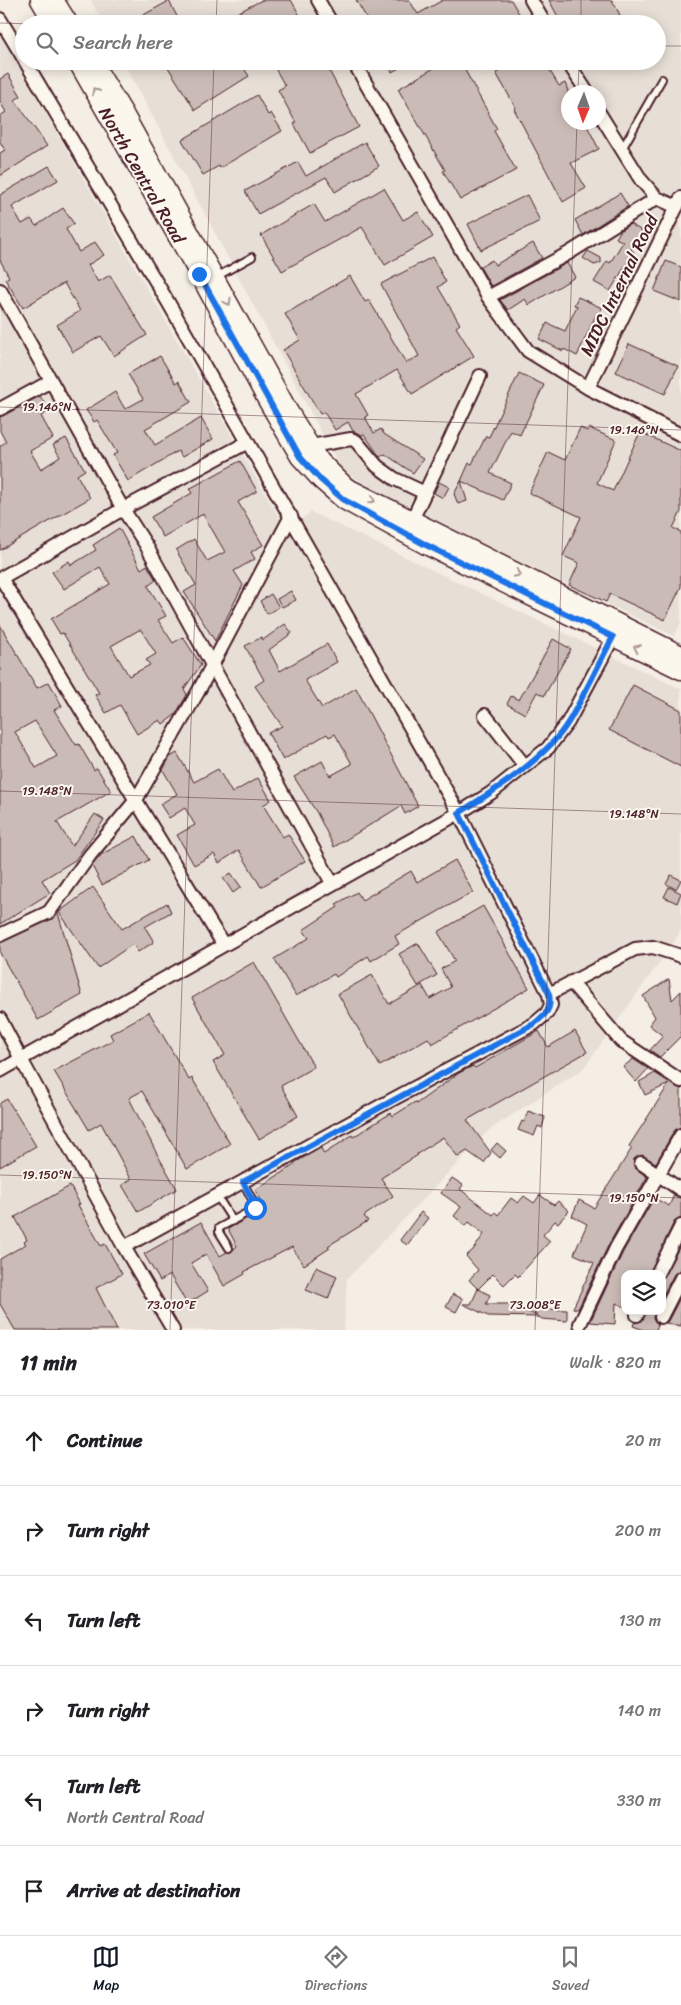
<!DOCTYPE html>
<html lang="en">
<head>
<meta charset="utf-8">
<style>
  :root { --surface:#fff; --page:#f6f6f6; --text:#202124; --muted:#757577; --line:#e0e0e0; --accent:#111827 }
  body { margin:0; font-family:Sriracha,sans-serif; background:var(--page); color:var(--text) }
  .controls { position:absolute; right:15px; bottom:15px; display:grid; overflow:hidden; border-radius:10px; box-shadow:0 2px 12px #0003 }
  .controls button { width:45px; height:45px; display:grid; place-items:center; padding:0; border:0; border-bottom:1px solid var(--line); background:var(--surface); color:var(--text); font:25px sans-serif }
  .compass { position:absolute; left:561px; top:85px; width:45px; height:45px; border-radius:50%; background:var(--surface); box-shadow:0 2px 12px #0003; rotate:182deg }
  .stop { position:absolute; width:15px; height:15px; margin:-11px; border:4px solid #1a73e8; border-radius:50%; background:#fff }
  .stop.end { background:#1a73e8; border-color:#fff; box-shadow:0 1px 5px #0008 }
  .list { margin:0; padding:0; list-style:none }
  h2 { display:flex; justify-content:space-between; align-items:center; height:65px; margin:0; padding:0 20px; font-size:21px }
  h2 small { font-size:16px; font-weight:400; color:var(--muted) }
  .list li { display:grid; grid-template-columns:32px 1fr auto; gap:15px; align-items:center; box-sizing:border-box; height:90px; padding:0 20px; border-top:1px solid var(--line) }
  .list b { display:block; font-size:19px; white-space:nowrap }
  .list p { margin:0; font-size:16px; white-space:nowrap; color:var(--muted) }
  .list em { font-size:16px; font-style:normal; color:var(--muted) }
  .icon { flex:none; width:28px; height:28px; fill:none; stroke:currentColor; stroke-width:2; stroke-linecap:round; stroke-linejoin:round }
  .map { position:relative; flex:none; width:681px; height:1330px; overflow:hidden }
  .search { position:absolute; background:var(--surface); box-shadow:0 2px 12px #0003; left:15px; right:15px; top:15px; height:55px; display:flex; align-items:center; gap:12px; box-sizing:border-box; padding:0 18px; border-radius:28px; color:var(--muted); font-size:19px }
  .sheet { height:605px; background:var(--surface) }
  nav { display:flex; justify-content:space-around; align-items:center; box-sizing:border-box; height:70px; border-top:1px solid var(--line); background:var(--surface); font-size:14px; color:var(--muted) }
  nav a { display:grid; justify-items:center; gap:2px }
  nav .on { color:var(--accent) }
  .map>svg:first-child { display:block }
  .built { fill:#e7dfd6; fill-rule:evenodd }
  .building { fill:#cabbb6; stroke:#4a1f2b; fill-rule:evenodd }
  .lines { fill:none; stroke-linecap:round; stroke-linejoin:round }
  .service-casing { stroke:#4a1f2b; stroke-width:10 }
  .minor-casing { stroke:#4a1f2b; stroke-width:16 }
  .secondary-casing { stroke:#4a1f2b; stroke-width:21 }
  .service { stroke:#fbf7ec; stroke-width:6 }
  .minor { stroke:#fbf7ec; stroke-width:12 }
  .secondary { stroke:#fbf7ec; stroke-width:18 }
  .oneway { stroke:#ab9695 }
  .route { stroke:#1a73e8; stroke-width:6 }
  .ticks { fill:none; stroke:#4a1f2b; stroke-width:1; stroke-opacity:0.45 }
  .labels { text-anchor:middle; stroke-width:4; stroke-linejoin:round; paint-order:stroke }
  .street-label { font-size:18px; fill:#4a1f2b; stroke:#fbf7ec }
  .ticks-label { font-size:12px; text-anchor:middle; fill:#4a1f2b; stroke:#fbf7ec; stroke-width:4; stroke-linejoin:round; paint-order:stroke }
</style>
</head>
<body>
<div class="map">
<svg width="681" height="1330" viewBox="0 0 681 1330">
  <rect width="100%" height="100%" fill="#f4eee4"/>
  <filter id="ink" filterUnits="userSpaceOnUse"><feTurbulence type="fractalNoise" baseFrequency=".02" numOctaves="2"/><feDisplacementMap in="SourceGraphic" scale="10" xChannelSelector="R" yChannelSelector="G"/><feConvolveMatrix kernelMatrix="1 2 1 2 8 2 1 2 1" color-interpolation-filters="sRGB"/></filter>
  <g filter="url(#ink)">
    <path class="built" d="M91 0H681V623L674 636 378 493 341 469 123 61H657V24H103ZM568 92H598V122H568Z
      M0 34 287 531 311 512 681 689V930L674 942 583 1069 489 1130 347 1279 344 1330H0Z"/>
    <path class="building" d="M262 0H291L299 14 281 24H240L235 14Z
      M356 0H409L418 14 443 0H511L525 24H370Z
      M549 0H612L620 15 604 24H562Z
      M169 1 181 24H127Z
      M164 61H239L249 76 195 110Z
      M271 61H324L359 127 310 153 294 124 296 123 278 90 285 86Z
      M386 61H411L392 72Z
      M446 61H460L497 129 494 131 516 170 460 200 443 171 445 170 398 89Z
      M516 61H544L559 86 565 83 568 91V122H585L599 149 571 163 586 188 563 202 514 109 516 108 496 73Z
      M8 74 21 96 15 100 47 146 0 176V153L5 150 0 142V116L6 112 0 102V79Z
      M257 95 268 115 271 113 282 131 220 168 219 166 203 175 182 140Z
      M365 142 379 166 335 192 326 177 258 214 245 191 298 162 306 176Z
      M49 166 58 180 12 207 22 224 31 219 36 226 63 208 74 224 66 229 79 252 95 242 104 255 88 265 98 282 110 275 147 335 114 356 101 336 73 352 57 325 80 311 64 283 23 308 5 279 9 277 0 260V195Z
      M384 188 403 220 418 212 433 237 385 265 362 227 282 271 261 235 314 204 325 222Z
      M620 193 628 206 583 235 575 220Z
      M527 195 540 221 481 250 468 224Z
      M630 224 642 231 631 250 634 252 610 291 594 282 607 261 610 263 623 242 616 238 621 230Z
      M533 243 542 258 491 286 480 267 492 260 495 265Z
      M588 251 601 258V263L594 265 583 258Z
      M432 257 446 282 438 287 460 324 456 327 474 356 412 394 397 370 356 394 368 415 365 417 374 433 381 429 384 434 423 459 413 473 385 454 380 457 364 434 362 435 353 431 348 422 335 430 324 412 320 414 283 350 300 340 285 314 350 276 365 302 369 300 406 363 419 356 381 284Z
      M666 261 681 267V302L654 291Z
      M567 263 575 277 529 305 525 299 508 310 500 300Z
      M578 297 602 308 598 316 596 315 577 356 564 349 563 351 539 339 547 323 565 331 577 306 574 305Z
      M629 344 678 366 665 394 616 372Z
      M160 356 176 383 179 381 191 402 145 429 155 445 201 418 213 439 182 457 178 451 128 481 113 455 117 453 97 420 94 422 86 410 115 392 125 409 143 399 128 374Z
      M519 373 544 385 520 435 511 431 490 473 511 483 503 500 461 481 469 463 472 464 486 436 489 437Z
      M40 396 49 411 41 416 53 438 30 451 41 469 60 457 53 445 66 438 85 470 77 475 90 498 0 550V446L6 442 0 431V417Z
      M580 428 587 431 589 428 616 440 597 483 613 491 640 432 681 451V512L673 528 681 532V587L665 620 610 594 606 602 569 585 579 563 563 556 581 517 529 493 548 452 565 460Z
      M240 461 257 491 238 502 263 545 251 552 255 559 234 571 243 585 215 641 184 592 196 585 176 550 194 539 207 561 225 552 203 514 163 537 151 517 192 493 189 489Z
      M461 481 467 501 458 504 454 494Z
      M439 482 449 487 443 498 434 493Z
      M119 528 141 569 147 565 156 580 148 586 166 616 158 620 173 643 183 637 201 665 184 689 187 695 175 715 163 724 160 720 137 734 120 705 106 713 95 695 99 693 63 633 60 634 51 619 110 584 100 567 64 589 52 572 69 561 71 565 96 550 93 545ZM139 630H141L156 654 146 660 150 665 129 676 111 646Z
      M291 591 296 600 282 607 277 599Z
      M271 594 279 607 267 614 260 601Z
      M285 624 292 633 269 650 280 671 327 644 337 662 305 680 322 708 356 688 418 806 405 814 401 806 334 847 317 813 294 777 322 761 330 776 352 764 335 734 329 737 327 734 283 760 268 733 282 726 255 686 264 680 245 646 262 637 263 640Z
      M0 625 37 688 49 682 62 706 54 710 76 745 79 744 94 770 97 768 111 791 57 822 72 846 95 814 104 820 75 860 42 880 50 893 0 924ZM35 721 57 756 36 768 15 732Z
      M553 639 571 649 544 696 537 692 525 714 507 704 511 696 519 700Z
      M633 685 681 710V767L609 730Z
      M177 753 194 782 218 769 232 793 258 778 271 800 263 805 283 837 288 834 305 861 261 887 239 850 219 863 214 854 194 865 177 835 195 825 185 808 169 818 160 804 177 794 163 770 170 757Z
      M136 836 149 860 102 885 92 866 102 854Z
      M455 860 473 892 395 936 399 944 371 961 368 956 336 977 334 974 296 996 274 959 309 938 303 930 338 907 336 904 357 892 362 900 411 871 417 882Z
      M231 873 241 887 233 893 223 878Z
      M671 875 681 880 676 889 666 884Z
      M93 887 122 929 167 903 171 912 145 927 154 942 138 952 133 944 98 968 59 912Z
      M669 887 681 893 677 903 664 897Z
      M483 906 529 988 432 1044 428 1038 380 1066 338 994 372 975 389 1004 422 985 430 999 451 987 441 969 455 961 438 932Z
      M58 913 82 995 38 1020 0 953V943L52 919Z
      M418 943 437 975 418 986 399 954Z
      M254 962 314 1067 281 1086 298 1116 259 1139 213 1062 225 1055 192 998Z
      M669 979 672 1000 681 991V1036L660 1057 650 1050 663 1036 649 1025 655 1017 643 996Z
      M149 1012 189 1080 192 1078 230 1144 187 1169 142 1091 129 1098 157 1154 177 1189 138 1212 122 1185 131 1179 101 1123 89 1130 54 1071 113 1040 110 1034Z
      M539 1031 548 1047 575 1031 587 1052 467 1120 491 1153 484 1163 467 1151 458 1157 443 1137 417 1154 418 1155 381 1178 393 1196 364 1216 368 1221 328 1246 330 1248 304 1265 292 1247 244 1272 245 1274 224 1286 206 1254 191 1263 208 1291 187 1304 170 1275 160 1281 144 1254 201 1222 220 1256 227 1252H231L237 1246 228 1229 256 1213 265 1206 255 1190 294 1165V1163L321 1148 324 1154 352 1135 353 1137 391 1113 393 1116 415 1102 416 1104 459 1073 473 1066 475 1068Z
      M633 1059 648 1069 636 1082 623 1067Z
      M655 1073 681 1089V1127L674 1131 656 1163 642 1155 634 1159V1167L647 1177 609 1244 578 1309 573 1308 594 1263 574 1254 587 1224 572 1216 579 1200 594 1208 632 1148 629 1146 669 1084 645 1095 639 1082Z
      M7 1099 36 1146 0 1167V1103Z
      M528 1111 545 1117 542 1128 538 1126 534 1136 518 1130 522 1121 524 1122Z
      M497 1143 506 1151 500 1158 491 1150Z
      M452 1178 463 1185 460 1189 493 1215 495 1212 498 1215 511 1198 518 1203 524 1196 534 1203 540 1195 554 1205 558 1201 569 1211 558 1223 555 1221 543 1235 550 1241 518 1277 515 1274 504 1285 493 1274 478 1289 469 1280 478 1270 466 1256 473 1250 484 1234 469 1222 466 1226 454 1216 461 1207 441 1193Z
      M70 1186 80 1204 78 1205 101 1246 105 1244 122 1274 96 1288 117 1330H15L0 1304V1259L26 1244 24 1242 27 1240 15 1217Z
      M674 1195 681 1198V1218L674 1222 649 1274H625V1307L616 1303 615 1324 590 1322 623 1252 654 1198 669 1206Z
      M421 1212 428 1218 407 1245 400 1240Z
      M681 1244V1270L674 1274 662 1297V1280Z
      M316 1267 337 1276 328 1299 306 1290Z
      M478 1289 490 1295 486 1304H512L539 1317 529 1308 567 1310V1321L542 1319 539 1317 488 1316 463 1304H471Z
      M453 1294 463 1299 456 1312 446 1307Z
      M681 1296V1326L666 1323 668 1321Z
      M647 1311H655L653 1318 658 1324 656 1330H644L633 1326 634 1323 642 1321Z"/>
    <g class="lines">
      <g class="service-casing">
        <path id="service" d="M622 149 662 79
          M216 277 252 257
          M217 1196 233 1221
          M229 1248 219 1232V1228L254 1209 256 1207 243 1182"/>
      </g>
      <g class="minor-casing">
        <path id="minor" d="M318 0 332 24
          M531 0 545 24
          M0 19 24 59
          M25 61 168 302 459 813 549 994 551 1005 547 1013 534 1024 384 1104 124 1247 173 1330
          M353 61 488 297 528 351 588 388 681 435
          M567 61 587 92
          M598 111 641 180 657 198 677 207
          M0 290 123 509 1 578 223 944
          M488 297 569 253 657 198
          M588 388 681 198
          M0 409 51 381
          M248 442 123 509 146 545 332 883
          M311 446 351 439 356 441 377 466 395 479 425 493
          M412 520 480 376
          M485 715 525 766
          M0 935 49 912 90 855 136 800 198 692 291 516
          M571 982 621 1041 681 1081
          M549 994 635 949 653 947 681 956
          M0 1019 21 1059 0 1071
          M641 1163 681 1190
          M124 1247 21 1059 459 813 491 793 548 748 568 722 617 630
          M657 1274 681 1226
          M637 1315 639 1311
          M661 1317 681 1278
          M580 1324 616 1248 681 1135"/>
      </g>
      <g class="secondary-casing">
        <path id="secondary" d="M40 0 54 24
          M54 0 69 24
          M77 61 199 274 267 400 300 457 321 480 344 500 426 545 681 670
          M92 61 124 114 289 412 318 459 346 487 681 655"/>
      </g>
      <use href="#service" class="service"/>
      <use href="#minor" class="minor"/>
      <use href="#secondary" class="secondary"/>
    </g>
    <defs><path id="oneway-chevron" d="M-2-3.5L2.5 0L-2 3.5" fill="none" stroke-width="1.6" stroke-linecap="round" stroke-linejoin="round" transform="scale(1.25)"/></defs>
    <g class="oneway">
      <use href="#oneway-chevron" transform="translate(95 91) rotate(-120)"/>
      <use href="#oneway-chevron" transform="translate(228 302) rotate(61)"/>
      <use href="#oneway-chevron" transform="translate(372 500) rotate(27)"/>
      <use href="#oneway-chevron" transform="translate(517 574) rotate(27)"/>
      <use href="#oneway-chevron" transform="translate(637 648) rotate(-154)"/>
    </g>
  </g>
  <g class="lines" filter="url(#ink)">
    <path class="route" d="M199 274 300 457 321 480 344 500 426 545 613 637C598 665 585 694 569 721 547 758 494 791 459 813L549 994C552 1009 546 1014 534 1024L243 1182 255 1205V1208"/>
  </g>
  <path class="ticks" d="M0 23 33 24M216 24 217 0M581 24V0M657 46H681M578 92 579 61M0 407 681 430M0 791 681 814M0 1175 681 1198M170 1330 214 61M535 1330 577 122"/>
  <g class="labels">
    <g class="street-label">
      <text transform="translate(142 175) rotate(60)" y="6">North Central Road</text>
      <text transform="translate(619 285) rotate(-64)" y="6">MIDC Internal Road</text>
    </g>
  </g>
  <g class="ticks-label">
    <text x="47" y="411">19.146°N</text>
    <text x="634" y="434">19.146°N</text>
    <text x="47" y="795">19.148°N</text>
    <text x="634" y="818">19.148°N</text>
    <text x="47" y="1179">19.150°N</text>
    <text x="634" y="1202">19.150°N</text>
    <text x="171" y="1309">73.010°E</text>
    <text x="535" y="1309">73.008°E</text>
  </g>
</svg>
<div class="controls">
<button><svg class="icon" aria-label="layers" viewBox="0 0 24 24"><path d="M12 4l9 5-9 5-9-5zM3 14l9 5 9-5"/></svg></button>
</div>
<svg class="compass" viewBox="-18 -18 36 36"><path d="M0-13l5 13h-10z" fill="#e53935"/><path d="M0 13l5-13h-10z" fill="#757577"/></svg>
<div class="stop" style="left:255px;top:1208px"></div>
<div class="stop end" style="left:199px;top:274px"></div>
<div class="search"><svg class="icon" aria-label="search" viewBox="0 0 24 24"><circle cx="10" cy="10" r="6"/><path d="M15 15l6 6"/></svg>Search here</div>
</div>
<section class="sheet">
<h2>11 min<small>Walk · 820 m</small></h2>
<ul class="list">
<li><svg class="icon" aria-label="ahead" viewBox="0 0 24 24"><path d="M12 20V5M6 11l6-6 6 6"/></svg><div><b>Continue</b></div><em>20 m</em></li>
<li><svg class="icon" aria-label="right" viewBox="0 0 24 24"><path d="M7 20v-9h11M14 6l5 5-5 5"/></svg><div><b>Turn right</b></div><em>200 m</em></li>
<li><svg class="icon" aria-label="left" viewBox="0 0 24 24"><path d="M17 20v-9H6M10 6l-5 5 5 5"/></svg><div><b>Turn left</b></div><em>130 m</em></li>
<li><svg class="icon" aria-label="right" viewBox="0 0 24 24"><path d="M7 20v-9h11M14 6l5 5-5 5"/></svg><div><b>Turn right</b></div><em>140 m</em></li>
<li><svg class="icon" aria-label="left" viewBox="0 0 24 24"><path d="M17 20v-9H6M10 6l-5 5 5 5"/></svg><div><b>Turn left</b><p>North Central Road</p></div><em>330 m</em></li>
<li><svg class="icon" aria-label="arrive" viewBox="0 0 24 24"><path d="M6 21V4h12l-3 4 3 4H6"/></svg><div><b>Arrive at destination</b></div></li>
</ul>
</section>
<nav>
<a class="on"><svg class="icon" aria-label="map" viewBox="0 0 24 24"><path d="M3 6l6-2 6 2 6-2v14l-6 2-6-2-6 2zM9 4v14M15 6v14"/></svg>Map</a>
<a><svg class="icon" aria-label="directions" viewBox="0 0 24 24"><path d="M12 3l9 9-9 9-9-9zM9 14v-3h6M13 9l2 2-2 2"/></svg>Directions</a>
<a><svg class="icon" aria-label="saved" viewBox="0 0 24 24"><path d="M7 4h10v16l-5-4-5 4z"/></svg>Saved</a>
</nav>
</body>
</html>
